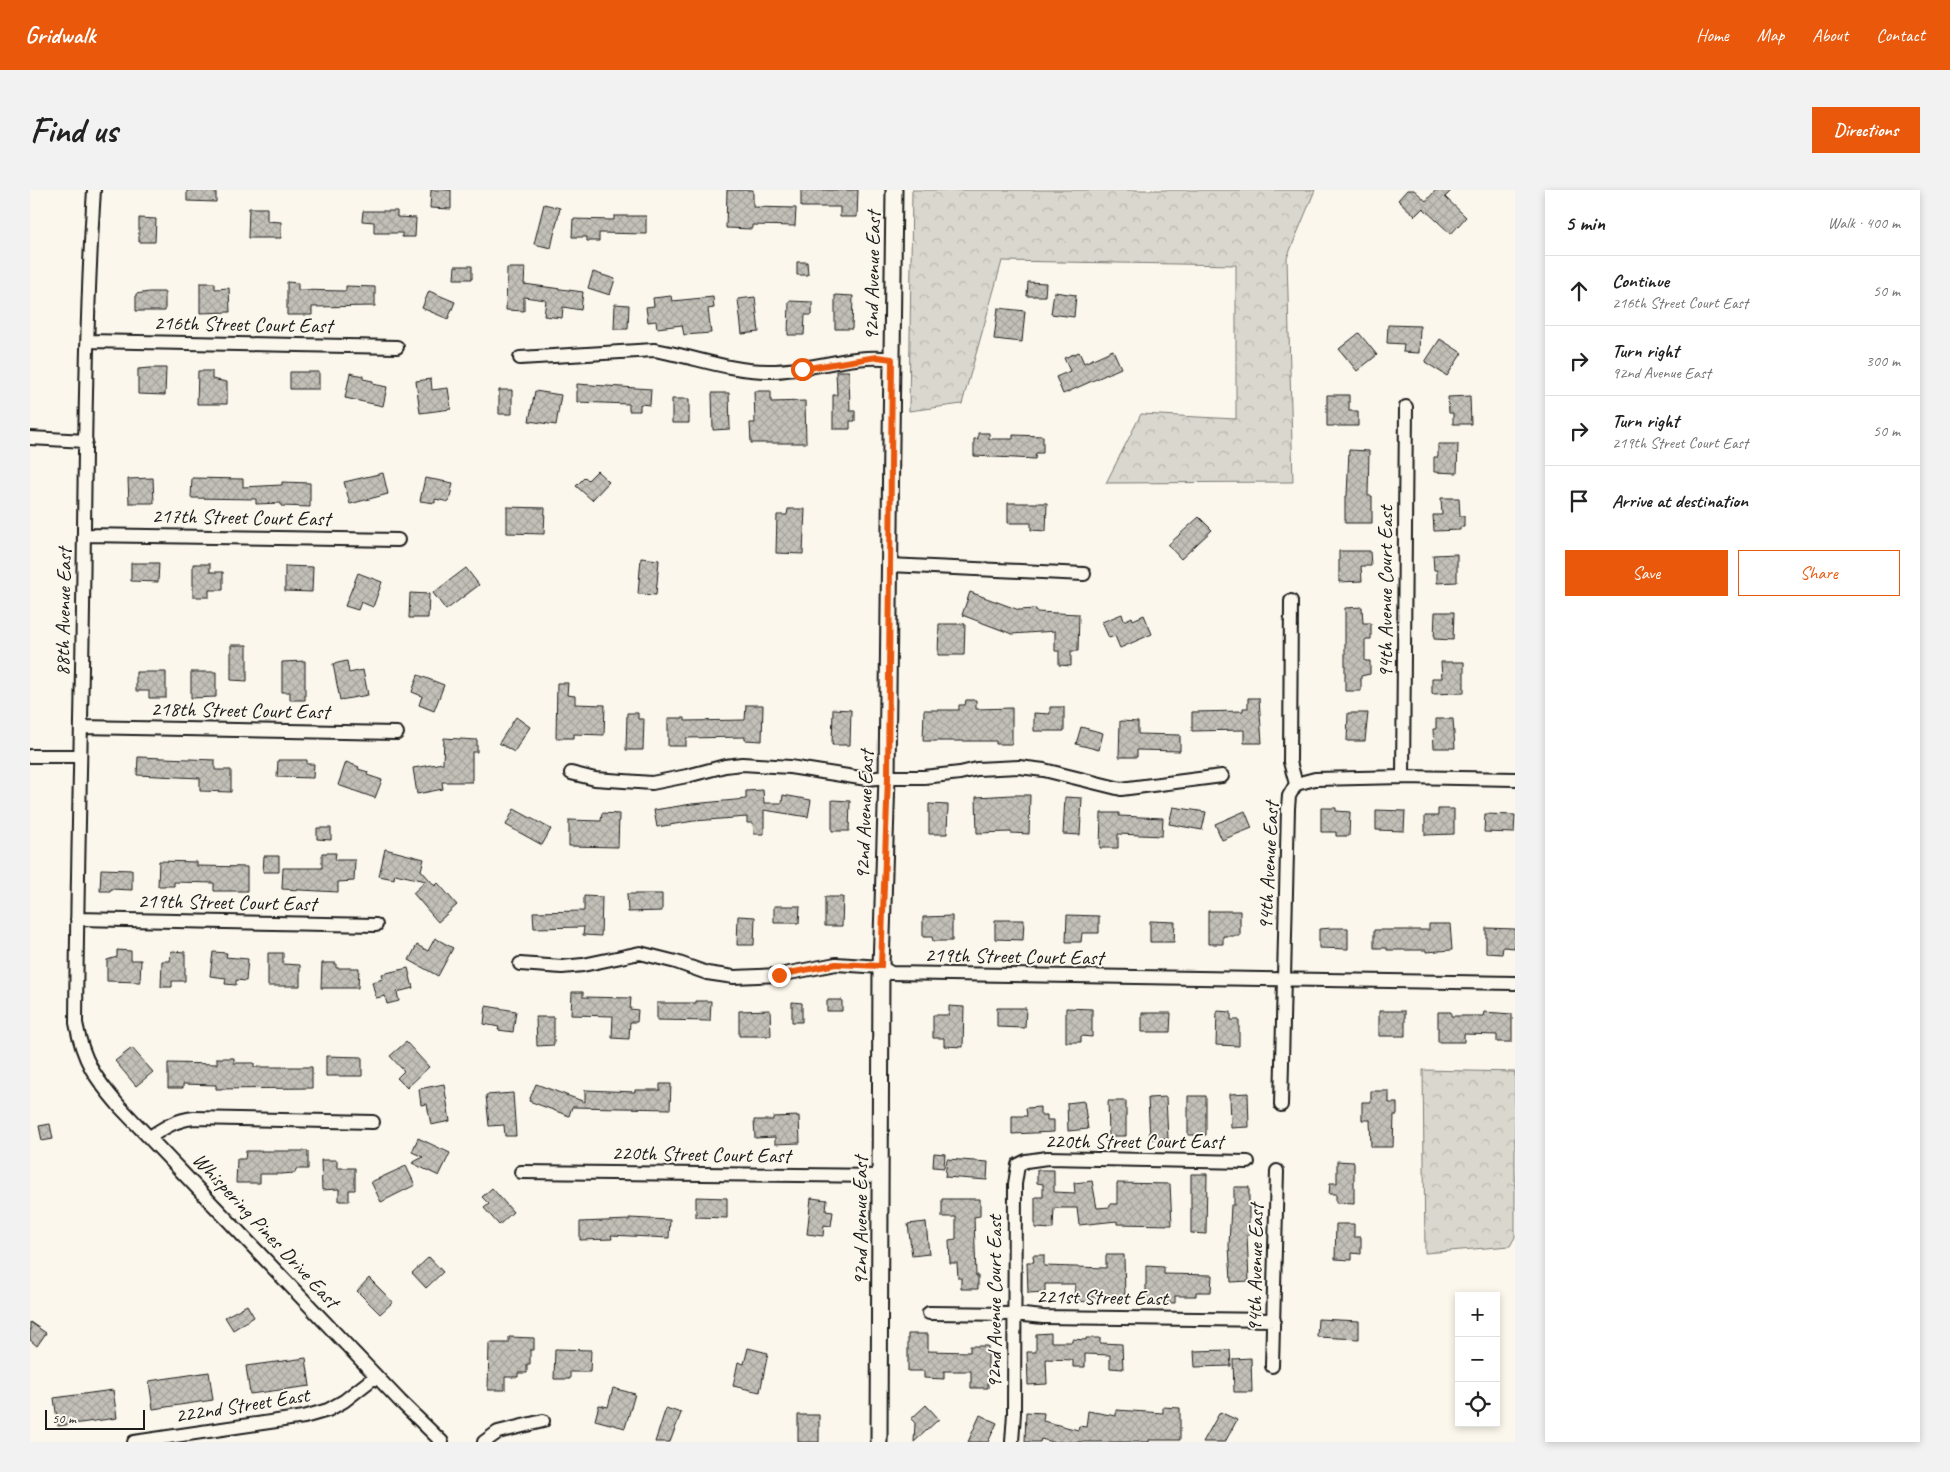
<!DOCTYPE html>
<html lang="en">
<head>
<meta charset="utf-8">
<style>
  :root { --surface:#fff; --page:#f2f2f2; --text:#222; --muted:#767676; --line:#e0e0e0; --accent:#ea580c }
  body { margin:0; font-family:Caveat,sans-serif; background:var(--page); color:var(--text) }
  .controls { position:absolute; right:15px; bottom:15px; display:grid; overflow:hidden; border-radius:0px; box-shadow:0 2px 8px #0003 }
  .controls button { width:45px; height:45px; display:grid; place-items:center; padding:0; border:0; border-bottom:1px solid var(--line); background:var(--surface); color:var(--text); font:25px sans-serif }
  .scale { position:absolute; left:15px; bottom:12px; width:100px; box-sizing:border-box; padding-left:5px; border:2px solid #1c1c1c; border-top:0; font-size:14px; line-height:18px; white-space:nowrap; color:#1c1c1c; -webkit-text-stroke:4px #fbf7ec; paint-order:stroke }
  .stop { position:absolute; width:15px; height:15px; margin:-11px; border:4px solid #ea580c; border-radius:50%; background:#fff }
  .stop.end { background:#ea580c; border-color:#fff; box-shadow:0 1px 5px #0008 }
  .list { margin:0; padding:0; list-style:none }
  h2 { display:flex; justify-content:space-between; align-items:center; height:65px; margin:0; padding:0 20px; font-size:21px }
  h2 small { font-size:16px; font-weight:400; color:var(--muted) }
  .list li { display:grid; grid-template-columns:32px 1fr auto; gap:15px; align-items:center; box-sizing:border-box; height:70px; padding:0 20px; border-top:1px solid var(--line) }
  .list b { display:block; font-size:19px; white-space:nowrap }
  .list p { margin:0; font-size:16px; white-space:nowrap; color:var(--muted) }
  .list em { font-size:16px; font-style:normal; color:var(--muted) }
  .actions { display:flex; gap:10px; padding:15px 20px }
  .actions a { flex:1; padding:11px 0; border:1px solid var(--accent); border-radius:0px; text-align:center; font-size:18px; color:var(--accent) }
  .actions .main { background:var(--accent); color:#fff }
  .icon { flex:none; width:28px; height:28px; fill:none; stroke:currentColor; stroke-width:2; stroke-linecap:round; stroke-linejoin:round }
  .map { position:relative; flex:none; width:1485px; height:1252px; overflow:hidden; border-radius:0px }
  header { display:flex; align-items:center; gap:30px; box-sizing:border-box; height:70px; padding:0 25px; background:var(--accent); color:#fff }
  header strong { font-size:24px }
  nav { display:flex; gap:28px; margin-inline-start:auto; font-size:18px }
  .intro { display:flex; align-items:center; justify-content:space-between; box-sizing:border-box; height:120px; padding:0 30px }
  h1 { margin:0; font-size:35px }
  .button { padding:12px 22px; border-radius:0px; background:var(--accent); color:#fff; font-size:18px; font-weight:700 }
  main { display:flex; gap:30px; padding:0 30px }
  aside { flex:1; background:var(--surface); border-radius:0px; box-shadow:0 2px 8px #0003 }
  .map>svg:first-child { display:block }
  .forest { fill:url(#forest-crowns); stroke:#7b7a75 }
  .building { fill:url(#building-cross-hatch); stroke:#1c1c1c }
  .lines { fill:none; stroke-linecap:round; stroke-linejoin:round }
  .minor-casing { stroke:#1c1c1c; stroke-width:16 }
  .tertiary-casing { stroke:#1c1c1c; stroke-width:19 }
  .minor { stroke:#fbf7ec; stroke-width:12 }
  .tertiary { stroke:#fbf7ec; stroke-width:15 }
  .route { stroke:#ea580c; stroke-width:6 }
  .labels { text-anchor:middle; stroke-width:4; stroke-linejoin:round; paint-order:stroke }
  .street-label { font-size:21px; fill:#1c1c1c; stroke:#fbf7ec }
</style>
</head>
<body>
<header>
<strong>Gridwalk</strong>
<nav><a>Home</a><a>Map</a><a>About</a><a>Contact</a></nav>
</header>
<div class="intro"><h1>Find us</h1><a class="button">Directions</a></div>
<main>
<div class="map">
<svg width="1485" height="1252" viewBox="0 0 1485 1252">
  <defs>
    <pattern id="forest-crowns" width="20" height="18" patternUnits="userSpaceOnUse" patternTransform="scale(1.25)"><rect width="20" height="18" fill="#dad7ce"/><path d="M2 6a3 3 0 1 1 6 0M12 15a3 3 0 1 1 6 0" fill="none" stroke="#bab8b0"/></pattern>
    <pattern id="building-cross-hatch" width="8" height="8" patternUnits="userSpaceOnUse" patternTransform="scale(1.25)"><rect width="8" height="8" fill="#c3c0b8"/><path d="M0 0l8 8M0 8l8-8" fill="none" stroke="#a7a49e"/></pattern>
  </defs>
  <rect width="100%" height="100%" fill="#fbf7ec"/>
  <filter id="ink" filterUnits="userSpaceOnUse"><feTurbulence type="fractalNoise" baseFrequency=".02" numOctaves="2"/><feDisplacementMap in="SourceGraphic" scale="10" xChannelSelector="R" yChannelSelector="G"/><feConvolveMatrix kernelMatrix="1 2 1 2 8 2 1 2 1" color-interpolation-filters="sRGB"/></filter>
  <g filter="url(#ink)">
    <path class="forest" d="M882 0H1285L1257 68 1263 292 1076 293 1111 224 1206 229V75L972 71 932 214 879 221Z
      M1393 880 1485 882V1047L1480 1056 1395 1063Z"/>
    <path class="building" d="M157 0H186V12L157 11Z
      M401 0H421V19L400 18Z
      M697 0H723V17L766 18 765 36 722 35V39L696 38Z
      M771 0H828L827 27H810V17H771Z
      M1377 0H1384L1396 11 1406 0H1422L1415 7 1436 27 1421 44 1393 18 1385 26 1368 10Z
      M514 14 530 18 521 58 504 54Z
      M219 18H237V31L251 32V48H218Z
      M333 21H367V27L386 28 385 47H372V43H344V32L332 31Z
      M584 26H616V44L569 43V51H557V47H542L543 29 584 30Z
      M109 28 126 29 125 52H109Z
      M767 72H777L778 85H767Z
      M425 76H442V89H424Z
      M477 78H495L494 94 553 102 551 120 533 117 532 128 514 126 516 110 494 107V121L476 120Z
      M563 82 585 89 580 105 558 98Z
      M257 92 268 93V100L316 101V96L345 97V116L282 117V125H257Z
      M998 92 1016 93 1015 106H997Z
      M170 93H185V99L199 98 200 122 170 123Z
      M399 101 425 112 418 129 392 118Z
      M119 102H135V121H106V104Z
      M1024 102 1046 105 1044 127 1021 124Z
      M805 105 823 106 822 139H805Z
      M641 106 642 111 683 107 684 118 678 119 681 143 654 145 652 135 627 138 626 131 618 132 616 117 624 116 623 108Z
      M725 107 729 142 712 144 708 109Z
      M759 111 782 112V125H775L774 145H758Z
      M585 114 599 115 598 139H584Z
      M968 118 995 121 992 152 964 149Z
      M1358 135 1390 136 1389 163 1373 162 1374 154 1357 153Z
      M1329 143 1347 165 1327 181 1309 159Z
      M1410 149 1432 163 1417 186 1395 172Z
      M1083 160 1091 178 1033 204 1026 187 1040 181 1034 168 1049 162 1054 173Z
      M120 178H136L135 205 108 204V179Z
      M168 181H182V189L197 192V214H167Z
      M806 181H819L820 221H825V231H820V239H803V205H807Z
      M260 182H289V199H260Z
      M320 183 333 186V189L343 191V194L357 197 353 216 315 208Z
      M401 189 402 200 418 198 421 219 390 223 386 191Z
      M547 194 621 199 620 215 610 214V221H599V214L547 212Z
      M469 200H482V224H469Z
      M505 201 531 205 526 235 499 231Z
      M724 201H741V212L775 211 776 253H721L720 233H725Z
      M682 203H699L700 239 683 240Z
      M1297 205H1319V221H1328V236H1297Z
      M1440 206 1441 234H1423V223H1419L1418 207Z
      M642 209H659V233H642Z
      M948 243H959V249H983V245L1013 246V263H1006L1005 269 944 266V249H948Z
      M1408 254H1428L1427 283 1404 282V267H1408Z
      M1319 260 1339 261 1338 306H1342V333H1315V306H1317Z
      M567 281 579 292 562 310 546 296 555 287 558 290Z
      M353 283 358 304 320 314 314 292Z
      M123 288 124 313H99L98 289Z
      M162 288 213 289V297L252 295V292L280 293V317L251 316V313L226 314V309L161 308Z
      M395 288 423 293 419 312 405 309V313L390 311Z
      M1411 308H1429L1430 326H1434V337H1430V340L1404 341 1403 325H1412Z
      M978 313H1017L1016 341 1001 340V333H978Z
      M477 317 515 318 514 344 477 343Z
      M758 319H775L773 364 746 363 747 325H757Z
      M1169 327 1182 340 1151 369 1138 355Z
      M1309 361H1340L1341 376H1331L1332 391 1309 392Z
      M1427 364V392L1407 393V380H1404L1403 365Z
      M611 368 629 370 626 405 608 404Z
      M101 373H129L128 392 101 391Z
      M163 374H180V382H193V400H179V407H163Z
      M255 376 283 377 282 402 255 401Z
      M436 378 449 395 416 420 403 403Z
      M328 383 352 392 343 417 331 412 328 420 315 416Z
      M940 402 989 420 1006 419V422L1049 424 1048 461H1041V476L1029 475V461H1025V441L982 444 932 425Z
      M380 403 399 404 398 428H379Z
      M1332 417 1333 433H1341V449H1336L1335 450V471H1340V484L1331 486V501H1315V418Z
      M1405 422H1424L1423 450 1404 449Z
      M1092 424 1094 431 1102 427 1103 430 1114 425 1122 444 1090 458 1085 446 1079 448 1072 432Z
      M909 434H935L934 465H908Z
      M201 455H217V491L201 490Z
      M275 471V510H260V502H252V472Z
      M317 471 319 483 333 480 338 505 310 510 303 474Z
      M1411 472H1434V503L1402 504V488H1412Z
      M106 482H136V508H119V501H106Z
      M161 482H186V507L161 508Z
      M388 485 414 495 404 521 389 515 392 506 382 502Z
      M527 493H538L537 505 545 506V514L575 515 574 545 544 544V548H526Z
      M1218 508H1229L1232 553H1214V540L1162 541V522L1213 521V518H1218Z
      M936 510H946V519L982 518V554H966V551H893L894 520H929V515H935Z
      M716 515H733L732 551 715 550V547L656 548V556H638V528H655V531L715 530Z
      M1020 517H1034V541H1004V523L1020 524Z
      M803 519 821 520 820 555H802Z
      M597 523H608V529H614L613 560H596Z
      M1318 523H1338L1335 551H1317Z
      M486 527 500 537 484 562 469 553Z
      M1406 529H1423L1425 558H1404L1403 539H1406Z
      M1090 531 1108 532V544L1150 545V561L1107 560V567H1089Z
      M1051 537 1073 543 1069 560 1046 554Z
      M414 548 447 550V562H442V592H412L413 599 387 604 383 578 413 573Z
      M108 567 185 570V580H201V602L170 601V588L107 585Z
      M248 570H277V574H284L283 588 247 587Z
      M316 572 329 577 328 579 338 582 337 585 352 590 345 608 308 595Z
      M733 600 734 613H752L753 605 781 610 778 627 734 620V644H724L723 633H717V627L664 631 627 637 624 620 662 614 716 609V601Z
      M982 605H1000L999 644 981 643V642L947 643 946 607Z
      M1035 607 1052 608 1050 645 1033 644Z
      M802 610 820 611 819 641H802Z
      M899 614 918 615 917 644H899Z
      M1143 617 1176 622 1172 640 1139 634Z
      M1291 618H1306V621L1320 622 1319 646H1306V642H1291Z
      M484 619 521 639 512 655 476 635Z
      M1408 619H1424V644L1395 645V626H1408Z
      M1346 620 1375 621 1374 641 1346 640Z
      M1215 621 1222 638 1192 650 1185 634Z
      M572 623 589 624 588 657 539 656V630L571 631Z
      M1071 623H1089V626L1133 628 1132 646 1088 644V658H1070Z
      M1455 624 1485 625 1484 643 1454 642Z
      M287 638H301V650L287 649Z
      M355 659 394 669 391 680 405 696 408 693 427 715 408 732 383 703 396 691 365 684 364 689 349 686Z
      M292 663H306L305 670H325L324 691 308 692V702L252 699 253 678H292Z
      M234 666H249V682H233Z
      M129 671 167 672V676L217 677V701H184V693L144 692V696H128Z
      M71 679 102 680V700L81 699V701H70Z
      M597 704H632V721L598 722Z
      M554 706 572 707 571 746 553 745 554 737 504 738 503 722 554 721Z
      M795 707H813L812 736H795Z
      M744 716H770L769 733H744Z
      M1178 721H1210V746H1193V754H1178Z
      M1037 725 1069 726V743H1052L1051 752H1036Z
      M708 726 725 727 724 755H707Z
      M922 726V751H903L902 747H893V727Z
      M965 730H994L993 750 965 749Z
      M1120 731 1145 732 1144 752H1120Z
      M1399 734H1420L1422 760 1396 762V760H1357V758H1344V740H1399Z
      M1302 738H1318V759L1289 758V739Z
      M1456 738 1485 739V758L1473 757 1472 764 1456 763Z
      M405 748 423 758 408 786 379 770 387 755 398 761Z
      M87 760 101 761V770H111L110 792 77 791V770L87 767Z
      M141 761 155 762V791H142V797H131L132 771H140Z
      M183 762 197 763 196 767 218 769 216 791 206 790V795L195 794 196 788 180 786Z
      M238 763H253V774L270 775V796H238Z
      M292 773H306V778H329L328 798H291Z
      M378 778 383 798 367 802 369 811 357 814 355 806 346 808 342 792 353 789 352 784Z
      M542 802H553V807L601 808 600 819 608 820 607 832H600L599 849 582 848 583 826 541 825Z
      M797 810H812V821H797Z
      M666 811H681L680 831 627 830V813H666Z
      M762 812 772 813V832H762Z
      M456 816 486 821 483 842 468 840 469 837 454 834Z
      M919 816 934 817 933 857 914 856V848H903V825H919Z
      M967 818H996L995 838 967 837Z
      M1036 818 1062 819V847L1051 846V852H1036Z
      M740 820 741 846H709V821Z
      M1187 821 1201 822V830H1209V856L1186 855Z
      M1349 821H1375V846H1349Z
      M1408 822H1421V826H1453L1454 822 1482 824V852H1467V845L1434 844V852H1408Z
      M1112 823H1141L1140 842H1112Z
      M506 827H524V855L507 856Z
      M376 852 399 877 377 898 367 888 374 881 360 866Z
      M102 858 123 882 106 896 85 871Z
      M296 866 332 867V886H296Z
      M187 868H204V873H224V877H282V898L186 899V895L153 894V898H138V873L187 874Z
      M414 894 420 931 401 935 397 914 391 915 389 899Z
      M506 894 555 912V900L605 902V900H630V894H641L640 919 542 917 539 926 499 911Z
      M1341 901H1359V913H1367V925H1364L1363 957H1341L1340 930H1332V912H1341Z
      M483 903 486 946H475L474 935 459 936 456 905Z
      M1218 903 1219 937 1201 938 1200 904Z
      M1158 906H1176V945H1158Z
      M1136 907 1138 949H1120L1118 908Z
      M1054 911 1058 939 1038 941 1037 913Z
      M1078 911H1096V946H1079Z
      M1010 917V925H1017V930H1024V942L982 944V926H997L996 918Z
      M769 926 770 953 745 954V947L725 948 724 930H743V927Z
      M20 934 23 949 12 951 9 936Z
      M388 948 420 963 409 986 382 973 393 967 382 962Z
      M216 961H278V979H266L265 983 251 984H230V993H206L207 969H215Z
      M904 963 915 964 914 978 903 977Z
      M917 969 958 972 957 990 915 987Z
      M291 970H307V978H325V1000H319V1011H309V999L292 1000Z
      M1307 971 1324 972V1014L1306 1013V1004H1299L1300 993H1307Z
      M376 976 385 995 351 1012 341 992Z
      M1007 980H1024V1002L1045 1003 1044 993 1062 991 1067 1018 1080 1017V1014H1087V993L1140 994 1142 1035 1087 1034V1031L1049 1035 1047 1018H1024L1023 1039 1005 1038V1007H1013V994L1007 993Z
      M1161 984H1177L1176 1044 1161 1043Z
      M1204 997H1219V1045H1217L1219 1091 1201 1092 1199 1055 1201 1015H1204Z
      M462 998 483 1022 469 1035 454 1018 459 1014 452 1007Z
      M666 1007 697 1008V1028L666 1027Z
      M781 1008 797 1010 796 1021 803 1022 801 1036 794 1035 793 1046 777 1044Z
      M912 1009H950V1026L944 1027 946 1086H948V1099H931V1088H928L927 1073H920L919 1050 926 1049V1027H912Z
      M599 1028 640 1030 639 1048 581 1045 582 1049 550 1050V1032L599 1030Z
      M896 1032 899 1064 882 1066 878 1034Z
      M1306 1034H1324V1047H1331V1064L1322 1063V1070L1305 1069Z
      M1003 1065H1014V1076L1076 1078V1065H1094L1095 1107H1061V1112L1044 1111 1045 1094H1015V1102L998 1103 997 1072H1004Z
      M399 1067 413 1082 396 1098 382 1083Z
      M1116 1076 1134 1077V1084L1182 1085 1181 1102H1166V1106H1145V1113L1116 1112Z
      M339 1088 363 1112 350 1124 327 1101Z
      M217 1115 224 1127 203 1140 195 1127Z
      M1288 1129 1329 1131V1149L1287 1147Z
      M0 1132 16 1143 7 1156 0 1150Z
      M1021 1143V1152H1042V1149L1056 1150V1148H1070V1153L1092 1154 1093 1179 1080 1178V1165L1055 1164V1177H1043V1170L1016 1169 1017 1194 998 1195 997 1162H1006V1144Z
      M878 1144H898V1161L940 1162V1156H958V1198H941V1181H914V1189L894 1188V1181H878Z
      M479 1147 504 1148V1160H500V1174H497V1183H488V1187H475V1200H458L459 1153H479Z
      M718 1158 738 1163 730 1202 703 1196 708 1172 714 1174Z
      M525 1159 561 1160 560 1182H540V1189H524Z
      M1200 1160 1201 1176 1165 1177 1164 1161Z
      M276 1168 280 1196 220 1204 216 1176Z
      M1221 1168 1222 1202H1204L1203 1169Z
      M179 1182 183 1210 123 1219 119 1191Z
      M583 1198 605 1204 595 1238 565 1230 569 1215 578 1217Z
      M83 1200 87 1228 28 1236 24 1208Z
      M896 1215 909 1229 884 1252 885 1233 881 1229Z
      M1133 1217 1150 1218V1250H1119V1252H1023L1011 1249 1010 1252H995L996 1222 1014 1223 1013 1231 1048 1240 1049 1236 1056 1237 1058 1221 1086 1226V1220L1133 1223Z
      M636 1218 651 1223 640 1252H625Z
      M1190 1222 1207 1230 1195 1252H1173Z
      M768 1225H789V1252H768Z
      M950 1225 967 1233 958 1252H938Z"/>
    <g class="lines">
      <g class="minor-casing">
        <path id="minor" d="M64 0C55 139 55 279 53 418 51 556 47 694 46 833 53 871 65 888 90 917L370 1211 412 1252
          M58 151 367 157
          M490 168 624 160C663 166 700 182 741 181 782 181 822 163 862 169
          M0 248 56 251
          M54 345 368 350
          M859 375 1054 384
          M51 537 367 543
          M0 566H50
          M541 583 565 589 622 593 657 586 695 576 712 574 760 577 837 589 857 587H894L930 583 947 579 989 577 1014 580 1091 599 1192 586
          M1373 587 1376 217
          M1266 594 1285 589 1373 587 1485 589
          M47 729 346 735
          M490 774 532 777 553 775 610 763 646 772 677 783 704 787 749 785 806 774 851 777 861 783 1485 793
          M1251 915 1258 618 1259 606 1266 594 1260 572 1261 411
          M120 947C135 937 146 930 164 928L343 932
          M491 982 851 986
          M899 1123 984 1124 1013 1127 1244 1130
          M1242 1176 1247 981
          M104 1252 274 1227 298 1220 314 1211 346 1186
          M454 1252 468 1242 513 1231
          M982 1252 984 1223 985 994 988 975 996 971 1017 968 1218 972"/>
      </g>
      <g class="tertiary-casing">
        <path id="tertiary" d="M849 1252 851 777 857 587 864 0"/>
      </g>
      <use href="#minor" class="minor"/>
      <use href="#tertiary" class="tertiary"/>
    </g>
  </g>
  <g class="lines" filter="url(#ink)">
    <path class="route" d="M749 785 806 774 851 776 858 587 862 169 847 167 772 179"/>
  </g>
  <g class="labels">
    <g class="street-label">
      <text transform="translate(842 86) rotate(-89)" y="7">92nd Avenue East</text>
      <text transform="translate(213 134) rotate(1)" y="7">216th Street Court East</text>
      <text transform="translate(211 327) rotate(1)" y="7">217th Street Court East</text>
      <text transform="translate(1355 402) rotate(-90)" y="7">94th Avenue Court East</text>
      <text transform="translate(33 422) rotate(-89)" y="7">88th Avenue East</text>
      <text transform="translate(210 520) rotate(1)" y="7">218th Street Court East</text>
      <text transform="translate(834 625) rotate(-88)" y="7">92nd Avenue East</text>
      <text transform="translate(1238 676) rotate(-87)" y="7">94th Avenue East</text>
      <text transform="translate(197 712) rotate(1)" y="7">219th Street Court East</text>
      <text transform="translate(984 766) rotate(1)" y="7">219th Street Court East</text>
      <text x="1104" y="958">220th Street Court East</text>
      <text transform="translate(671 964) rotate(1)" y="7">220th Street Court East</text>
      <text transform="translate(830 1031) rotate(-90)" y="7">92nd Avenue East</text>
      <text transform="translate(236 1040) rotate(47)" y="7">Whispering Pines Drive East</text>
      <text transform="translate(1225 1078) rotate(-89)" y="7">94th Avenue East</text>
      <text transform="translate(1072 1107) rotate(1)" y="7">221st Street East</text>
      <text transform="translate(964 1112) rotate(-90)" y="7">92nd Avenue Court East</text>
      <text transform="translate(212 1215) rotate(-9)" y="7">222nd Street East</text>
    </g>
  </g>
</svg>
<div class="controls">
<button>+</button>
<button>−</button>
<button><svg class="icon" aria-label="locate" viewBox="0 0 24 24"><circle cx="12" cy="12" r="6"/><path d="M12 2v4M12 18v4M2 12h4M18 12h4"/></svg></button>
</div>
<div class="scale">50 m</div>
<div class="stop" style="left:772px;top:179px"></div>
<div class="stop end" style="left:749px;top:785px"></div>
</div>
<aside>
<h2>5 min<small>Walk · 400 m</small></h2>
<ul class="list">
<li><svg class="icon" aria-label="ahead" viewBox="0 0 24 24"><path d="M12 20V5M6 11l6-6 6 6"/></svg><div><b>Continue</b><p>216th Street Court East</p></div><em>50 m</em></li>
<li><svg class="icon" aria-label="right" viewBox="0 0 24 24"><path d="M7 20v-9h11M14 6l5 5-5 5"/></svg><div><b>Turn right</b><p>92nd Avenue East</p></div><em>300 m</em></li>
<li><svg class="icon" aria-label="right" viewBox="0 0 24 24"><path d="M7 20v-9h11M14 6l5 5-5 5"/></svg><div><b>Turn right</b><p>219th Street Court East</p></div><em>50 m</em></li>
<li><svg class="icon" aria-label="arrive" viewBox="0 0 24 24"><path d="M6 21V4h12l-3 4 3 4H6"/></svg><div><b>Arrive at destination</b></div></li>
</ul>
<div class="actions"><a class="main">Save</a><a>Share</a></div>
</aside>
</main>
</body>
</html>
